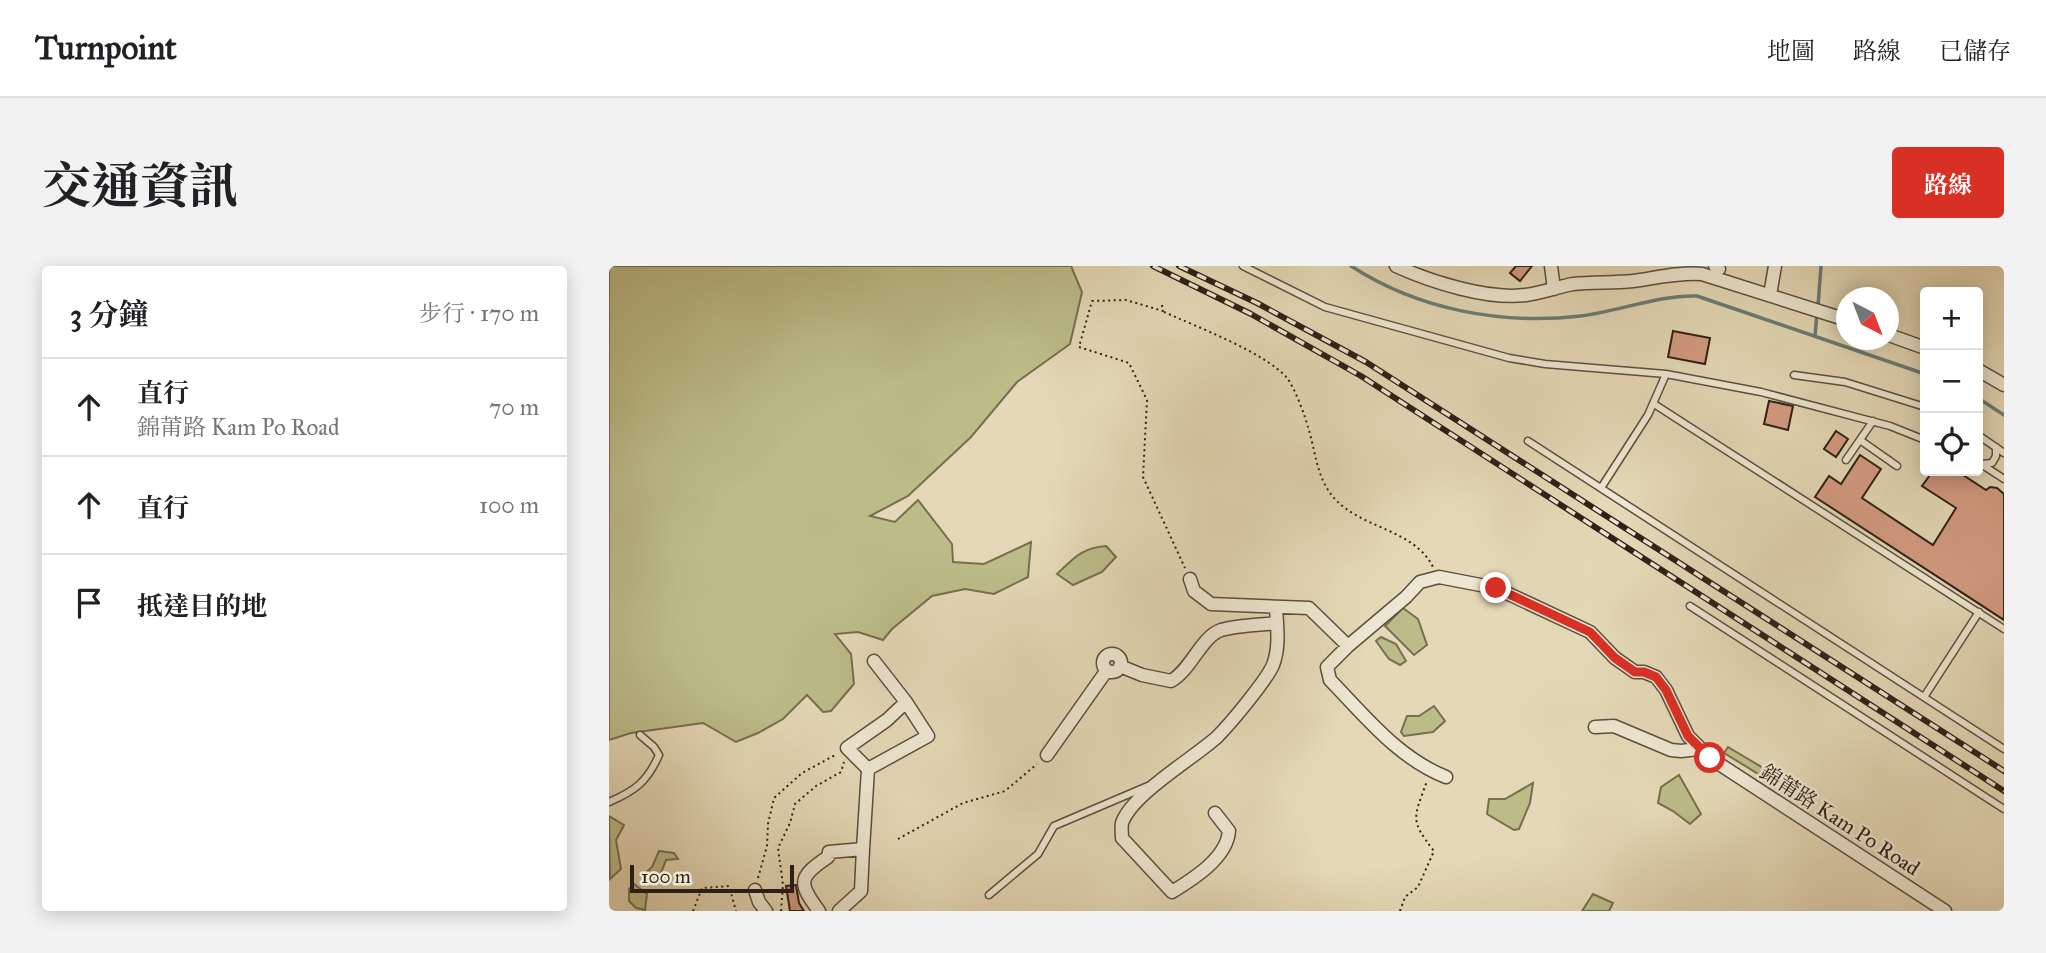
<!DOCTYPE html>
<html lang="zh-TW">
<head>
<meta charset="utf-8">
<style>
  :root { --surface:#fff; --page:#f2f2f2; --text:#202124; --muted:#757577; --line:#e0e0e0; --accent:#d93025 }
  body { margin:0; font-family:"IM FELL Great Primer","Noto Serif TC",serif; background:var(--page); color:var(--text) }
  .controls { position:absolute; right:21px; top:21px; display:grid; overflow:hidden; border-radius:7px; box-shadow:0 4px 18px #0003 }
  .controls button { width:63px; height:63px; display:grid; place-items:center; padding:0; border:0; border-bottom:2px solid var(--line); background:var(--surface); color:var(--text); font:35px sans-serif }
  .compass { position:absolute; left:1227px; top:21px; width:63px; height:63px; border-radius:50%; background:var(--surface); box-shadow:0 4px 18px #0003; rotate:138deg }
  .scale { position:absolute; left:21px; bottom:18px; width:164px; box-sizing:border-box; padding-left:7px; border:4px solid #2f2016; border-top:0; font-size:19px; line-height:24px; white-space:nowrap; color:#2f2016; -webkit-text-stroke:5px #ede6d0; paint-order:stroke }
  .stop { position:absolute; width:21px; height:21px; margin:-16px; border:5px solid #d93025; border-radius:50%; background:#fff }
  .stop.end { background:#d93025; border-color:#fff; box-shadow:0 2px 7px #0008 }
  .list { margin:0; padding:0; list-style:none }
  h2 { display:flex; justify-content:space-between; align-items:center; height:91px; margin:0; padding:0 28px; font-size:30px }
  h2 small { font-size:23px; font-weight:400; color:var(--muted) }
  .list li { display:grid; grid-template-columns:46px 1fr auto; gap:21px; align-items:center; box-sizing:border-box; height:98px; padding:0 28px; border-top:2px solid var(--line) }
  .list b { display:block; font-size:26px; white-space:nowrap }
  .list p { margin:0; font-size:23px; white-space:nowrap; color:var(--muted) }
  .list em { font-size:23px; font-style:normal; color:var(--muted) }
  .icon { flex:none; width:38px; height:38px; fill:none; stroke:currentColor; stroke-width:2; stroke-linecap:round; stroke-linejoin:round }
  .map { position:relative; flex:none; width:1395px; height:645px; overflow:hidden; border-radius:7px }
  header { display:flex; align-items:center; gap:42px; box-sizing:border-box; height:98px; padding:0 35px; background:var(--surface); border-bottom:2px solid var(--line) }
  header strong { font-size:33px }
  nav { display:flex; gap:38px; margin-inline-start:auto; font-size:24px }
  .intro { display:flex; align-items:center; justify-content:space-between; box-sizing:border-box; height:168px; padding:0 42px }
  h1 { margin:0; font-size:49px }
  .button { padding:18px 32px; border-radius:7px; background:var(--accent); color:#fff; font-size:24px; font-weight:700 }
  main { display:flex; gap:42px; padding:0 42px }
  aside { flex:1; background:var(--surface); border-radius:7px; box-shadow:0 4px 18px #0003 }
  .map>svg:first-child { display:block }
  .green { fill:#bcbc88; stroke:#766e4f; stroke-width:2 }
  .lines { fill:none; stroke-linecap:round; stroke-linejoin:round }
  .stream { stroke:#6c7c74; stroke-width:3.5 }
  .building { fill:#d29a80; stroke:#2f2016; stroke-width:2 }
  .lane-casing { stroke:#5c4e3e; stroke-width:9 }
  .street-casing { stroke:#5c4e3e; stroke-width:15 }
  .path { stroke:#2f2016; stroke-width:2; stroke-dasharray:2 3.5; stroke-linecap:butt }
  .lane { stroke:#ede6d0; stroke-width:6 }
  .street { stroke:#ede6d0; stroke-width:12 }
  .rail-casing { stroke:#2f2016; stroke-width:6 }
  .rail { stroke:#ede6d0; stroke-width:3.5; stroke-dasharray:10; stroke-linecap:butt }
  .route { stroke:#d93025; stroke-width:9 }
  .labels { text-anchor:middle; stroke-width:5; stroke-linejoin:round; paint-order:stroke }
  .street-label { font-size:21px; fill:#2f2016; stroke:#ede6d0 }
</style>
</head>
<body>
<header>
<strong>Turnpoint</strong>
<nav><a>地圖</a><a>路線</a><a>已儲存</a></nav>
</header>
<div class="intro"><h1>交通資訊</h1><a class="button">路線</a></div>
<main>
<aside>
<h2>3 分鐘<small>步行 · 170 m</small></h2>
<ul class="list">
<li><svg class="icon" aria-label="ahead" viewBox="0 0 24 24"><path d="M12 20V5M6 11l6-6 6 6"/></svg><div><b>直行</b><p>錦莆路 Kam Po Road</p></div><em>70 m</em></li>
<li><svg class="icon" aria-label="ahead" viewBox="0 0 24 24"><path d="M12 20V5M6 11l6-6 6 6"/></svg><div><b>直行</b></div><em>100 m</em></li>
<li><svg class="icon" aria-label="arrive" viewBox="0 0 24 24"><path d="M6 21V4h12l-3 4 3 4H6"/></svg><div><b>抵達目的地</b></div></li>
</ul>
</aside>
<div class="map">
<svg width="1395" height="645" viewBox="0 0 1395 645">
  <rect width="100%" height="100%" fill="#e4d8b6"/>
  <filter id="stains"><feTurbulence type="fractalNoise" baseFrequency=".00286" numOctaves="4"/><feColorMatrix values="0 0 0 0 .2 0 0 0 0 .09 0 0 0 0 .02 0 0 0 .5 -.17"/></filter>
  <radialGradient id="worn" r=".72"><stop offset=".6" stop-color="#630" stop-opacity="0"/><stop offset="1" stop-color="#630" stop-opacity=".3"/></radialGradient>
  <path class="green" d="M0 0H462L473 26 461 78 408 116 362 171 299 230 261 250 286 256 309 234 343 278 344 296 375 298 422 276 419 311 385 328 356 323 323 330 283 363 274 374 249 366 226 368 242 388 245 418 222 445 214 446 198 429 174 453 149 467 127 476 94 457 22 467 0 474Z
    M497 280 507 291 493 306 464 319 448 308C465 292 472 282 497 280Z
    M794 342 809 353 818 379 805 389 776 360Z
    M772 371 787 378 797 395 791 399 780 393 767 375Z
    M825 440 836 455 824 466 795 470 792 466 798 450H810Z
    M1119 481 1166 509 1164 517 1115 487Z
    M1070 509 1092 548 1081 558 1064 545 1049 537 1052 521Z
    M924 517 921 537 910 563 905 564 878 548 880 533H896Z
    M0 550 15 559 7 574 12 603 1 613Z
    M50 585 65 587 69 593 57 594 50 612 37 616 35 608 43 601Z
    M25 618 38 628 36 644 27 642 20 635V623Z
    M984 628 1004 637 1000 645H973Z"/>
  <g class="lines">
    <path class="stream" d="M742 0C810 44 892 59 972 50 1011 45 1049 29 1088 30L1316 108
      M1209 40 1212 0
      M1206 70 1208 47
      M1369 132 1395 149"/>
  </g>
  <path class="building" d="M907 0H923L911 15 901 7Z
    M1064 65 1101 72 1096 98 1059 91Z
    M1160 135 1184 140 1179 164 1155 158Z
    M1227 165 1239 173 1227 191 1215 183Z
    M1251 189 1272 203 1253 232 1324 279 1347 242 1313 220 1324 205H1348L1377 224 1381 221 1388 222 1395 228V354L1206 231 1220 210 1232 218Z
    M187 619 190 637 195 645H181L177 620Z"/>
  <g class="lines">
    <g class="lane-casing">
      <path id="lane" d="M634 0 716 41 900 92 936 98 1057 108 1152 126 1281 160 1316 174
        M1185 109 1236 116 1316 141
        M1045 138 1395 363
        M1369 169 1395 187
        M1251 174 1288 200
        M919 175 1395 483
        M1237 194 1264 155
        M1369 196 1395 213
        M1372 198 1383 197 1387 190V181
        M992 222 1039 149 1057 108
        M1081 340 1395 543
        M1315 431 1370 346
        M0 536C26 525 38 516 50 489L45 481 31 469
        M380 629 429 588 445 560 539 520"/>
    </g>
    <g class="street-casing">
      <path id="street" d="M787 0C822 16 879 34 917 29 933 27 948 21 964 18 984 16 1004 17 1024 15 1046 12 1070 6 1093 8L1238 54
        M942 0 945 23
        M1106 0 1110 3
        M1161 29 1166 0
        M1280 69 1316 82
        M1369 104 1395 119
        M581 313 585 325 602 338 700 342 739 380 797 331 811 316 830 311 887 322 981 366 1006 392 1026 406H1035L1047 411 1057 424 1079 470 1101 492 1336 645
        M739 380 718 401 721 414C757 451 789 492 837 511
        M494 397a9 9 0 1 1 18 0a9 9 0 1 1-18 0Z
        M511 400 533 409 562 415C582 404 592 371 612 364 629 359 650 359 668 357
        M986 461 1005 460 1062 484 1072 485 1089 483
        M438 489 498 404
        M259 503 238 482 278 454 297 436
        M606 547 620 565C618 592 584 613 563 626L513 572C513 567 512 562 513 557 523 528 585 492 608 471 621 458 657 415 664 399 671 381 668 360 667 341
        M146 624 150 636 157 645
        M210 645C189 617 189 611 219 591L220 586 254 583 259 503 319 470 297 436 265 395
        M230 645 252 625 254 583"/>
    </g>
    <path class="path" d="M553 39 554 45 517 34 483 35 470 81 520 97 538 134 534 211 576 302
      M555 46C586 60 657 87 678 112 685 120 696 150 699 161 706 183 707 207 721 227 747 263 804 261 824 301
      M289 573 354 537 396 525 428 498
      M149 612 158 580 159 558 165 532 193 507 228 488
      M84 645 93 622 120 620 127 645
      M172 645 174 619 169 582 181 557 186 538 207 520 232 506 235 496
      M791 645 796 631 809 621 825 585C800 553 805 552 818 515"/>
    <use href="#lane" class="lane"/>
    <use href="#street" class="street"/>
    <g class="rail-casing">
      <path id="rail" d="M544 0 642 48 752 110 1395 525
        M570 0 648 37 757 96 1395 505"/>
    </g>
    <use href="#rail" class="rail"/>
  </g>
  <g class="lines">
    <path class="route" d="M887 322 981 366 1006 392 1026 406H1035L1047 411 1057 424 1079 470 1101 492"/>
  </g>
  <g class="labels">
    <g class="street-label">
      <text transform="translate(1231 554) rotate(33)" y="7">錦莆路 Kam Po Road</text>
    </g>
  </g>
  <rect width="100%" height="100%" filter="url(#stains)"/>
  <rect width="100%" height="100%" fill="url(#worn)"/>
</svg>
<div class="controls">
<button>+</button>
<button>−</button>
<button><svg class="icon" aria-label="locate" viewBox="0 0 24 24"><circle cx="12" cy="12" r="6"/><path d="M12 2v4M12 18v4M2 12h4M18 12h4"/></svg></button>
</div>
<svg class="compass" viewBox="-18 -18 36 36"><path d="M0-13l5 13h-10z" fill="#e53935"/><path d="M0 13l5-13h-10z" fill="#757577"/></svg>
<div class="scale">100 m</div>
<div class="stop" style="left:1101px;top:492px"></div>
<div class="stop end" style="left:887px;top:322px"></div>
</div>
</main>
</body>
</html>
